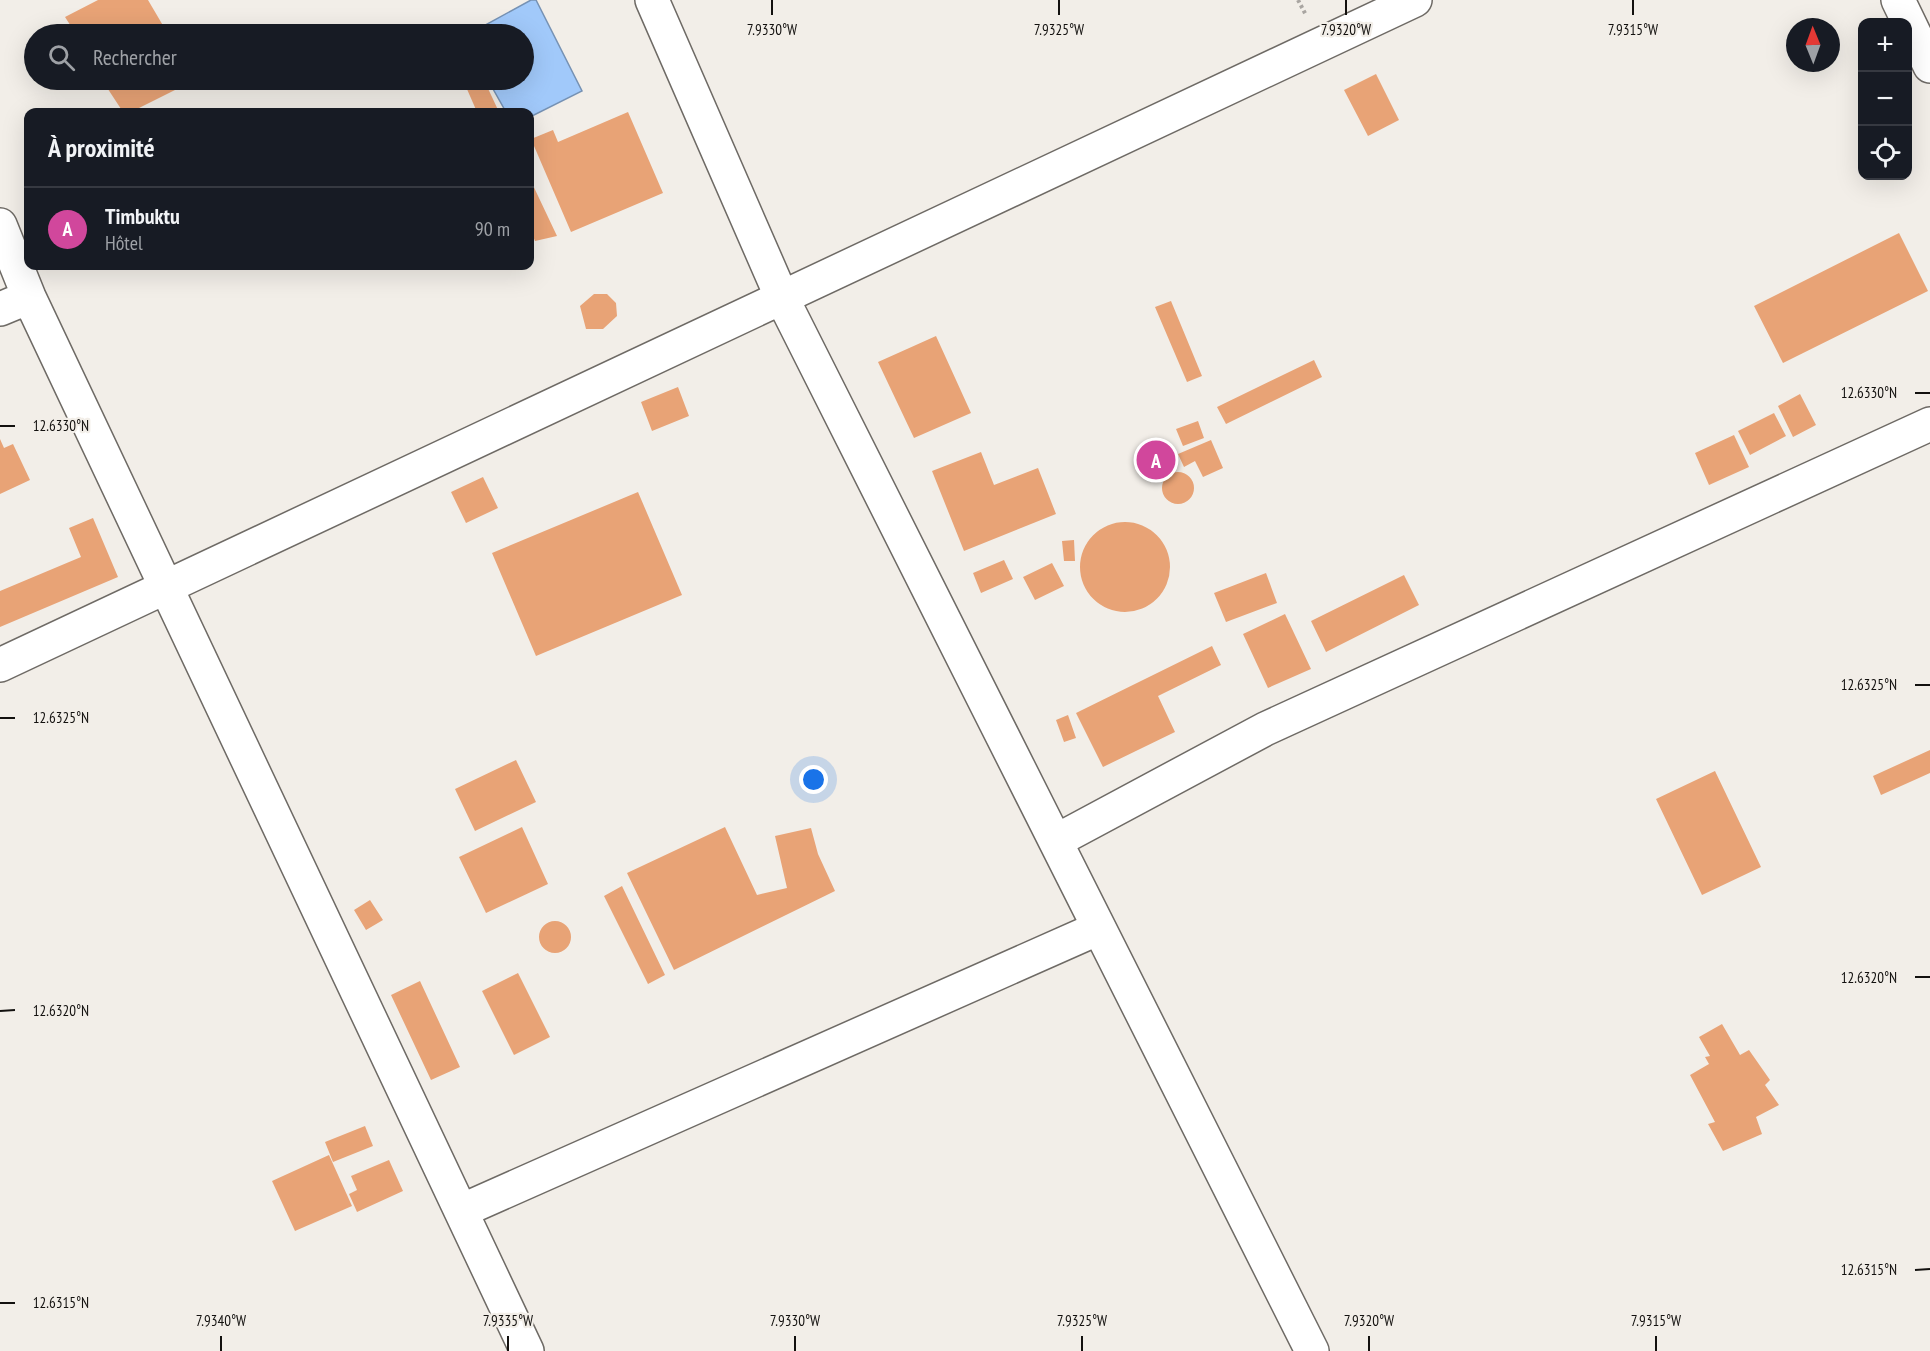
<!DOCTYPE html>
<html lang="fr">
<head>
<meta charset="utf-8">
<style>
  :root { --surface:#171b24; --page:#242831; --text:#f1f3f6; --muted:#9ea1a6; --line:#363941; --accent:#a646ae }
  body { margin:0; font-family:"PT Sans Narrow",sans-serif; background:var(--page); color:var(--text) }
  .controls { position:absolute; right:18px; top:18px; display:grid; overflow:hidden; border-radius:12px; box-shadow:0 6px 24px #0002 }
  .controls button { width:54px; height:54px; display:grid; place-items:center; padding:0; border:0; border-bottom:2px solid var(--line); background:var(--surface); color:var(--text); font:30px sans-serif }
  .compass { position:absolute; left:1786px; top:18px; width:54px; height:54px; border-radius:50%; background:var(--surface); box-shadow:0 6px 24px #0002; rotate:359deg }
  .you { position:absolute; left:814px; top:780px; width:21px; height:21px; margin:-15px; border:4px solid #fff; border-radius:50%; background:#1a73e8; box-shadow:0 0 0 9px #1a73e833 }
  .badge { display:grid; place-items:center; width:39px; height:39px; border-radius:50%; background:var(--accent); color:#fff; font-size:20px; font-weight:700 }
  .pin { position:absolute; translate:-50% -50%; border:3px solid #fff; box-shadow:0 2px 6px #0006 }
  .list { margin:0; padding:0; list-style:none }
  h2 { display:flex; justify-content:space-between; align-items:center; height:78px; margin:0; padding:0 24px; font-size:26px }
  h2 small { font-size:20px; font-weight:400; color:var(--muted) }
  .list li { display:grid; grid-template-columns:39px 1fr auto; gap:18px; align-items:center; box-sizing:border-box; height:84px; padding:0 24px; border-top:2px solid var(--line) }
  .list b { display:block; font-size:22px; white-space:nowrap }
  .list p { margin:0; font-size:20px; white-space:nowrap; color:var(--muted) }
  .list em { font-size:20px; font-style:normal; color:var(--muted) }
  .icon { flex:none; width:33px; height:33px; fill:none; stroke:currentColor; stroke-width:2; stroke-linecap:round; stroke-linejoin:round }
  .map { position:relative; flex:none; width:1930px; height:1351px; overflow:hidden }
  .search { position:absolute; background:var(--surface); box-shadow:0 6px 24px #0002; left:24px; top:24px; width:510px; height:66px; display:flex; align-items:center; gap:15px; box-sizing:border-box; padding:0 21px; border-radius:33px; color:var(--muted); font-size:22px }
  .panel { position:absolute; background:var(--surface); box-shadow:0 6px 24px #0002; left:24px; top:108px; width:510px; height:162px; border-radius:12px }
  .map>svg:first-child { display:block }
  .water { fill:#a1c9fa; stroke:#7692b4; stroke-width:1.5 }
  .building { fill:#e8a376 }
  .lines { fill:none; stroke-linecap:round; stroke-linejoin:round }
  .minor-casing { stroke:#6e6a65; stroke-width:36 }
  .path { stroke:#a9a5a1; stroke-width:4; stroke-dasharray:3 3; stroke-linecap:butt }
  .minor { stroke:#fff; stroke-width:33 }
  .ticks { fill:none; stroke:#13110f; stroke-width:2 }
  .ticks-label { font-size:15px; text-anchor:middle; fill:#13110f; stroke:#f2eee8; stroke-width:4.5; stroke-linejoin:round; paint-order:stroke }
</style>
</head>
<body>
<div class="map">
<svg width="1930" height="1351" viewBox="0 0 1930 1351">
  <rect width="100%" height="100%" fill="#f2eee8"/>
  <path class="water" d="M531 0H536L582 91 530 117V112H506L488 80H524V34H469Z"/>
  <path class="building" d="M98 0H148L168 34H76L65 17Z
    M1376 74 1399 120 1368 136 1344 90Z
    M102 80H195L131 112H123Z
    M463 80H484L499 112H477Z
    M628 112 663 193 571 232 531 139 553 130 558 142Z
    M530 179 557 236 535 241 530 229Z
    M1899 233 1928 291 1783 363 1754 306Z
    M594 294H607L616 303 617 316 603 329H586L580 306Z
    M1171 301 1202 376 1187 382 1155 307Z
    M936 336 971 413 914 438 878 362Z
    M1314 360 1322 377 1226 424 1217 407Z
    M678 387 689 416 652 431 641 402Z
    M1800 394 1816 425 1793 437 1778 406Z
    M1774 413 1786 436 1750 455 1738 431Z
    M1198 421 1204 438 1183 446 1176 429Z
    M1734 435 1749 467 1709 485 1695 453Z
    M0 439 4 448 13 444 30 480 0 494Z
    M1211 440 1223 468 1203 477 1195 461 1184 467 1178 454Z
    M981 452 994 485 1038 468 1056 514 964 551 932 471Z
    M1162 488a16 16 0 1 1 32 0a16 16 0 1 1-32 0Z
    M483 477 498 508 466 523 451 492Z
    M638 492 682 595 536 656 492 553Z
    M93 518 118 577 0 627V591L81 557 69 528Z
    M1080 567a45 45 0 1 1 90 0a45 45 0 1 1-90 0Z
    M1074 540 1075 561H1064L1062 541Z
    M1004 560 1013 579 981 593 973 573Z
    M1052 563 1064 586 1035 600 1023 577Z
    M1266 573 1277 603 1226 622 1214 593Z
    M1404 575 1419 605 1326 652 1311 621Z
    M1285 614 1311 669 1268 688 1243 634Z
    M1212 646 1221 665 1158 696 1175 732 1103 767 1076 713Z
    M1068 715 1076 738 1064 742 1056 720Z
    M1930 750V773L1881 795 1873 776Z
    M516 760 536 802 475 831 455 789Z
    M1715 771 1761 867 1702 895 1656 799Z
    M522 827 548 884 486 913 459 857Z
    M725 827 757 895 787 888 775 836 811 828 818 854 835 891 674 970 627 873Z
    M622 886 665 975 648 984 604 896Z
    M370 900 383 920 366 930 354 910Z
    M539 937a16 16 0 1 1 32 0a16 16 0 1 1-32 0Z
    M518 973 550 1037 514 1055 482 991Z
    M420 981 460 1067 431 1080 391 995Z
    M1722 1024 1740 1055 1749 1050 1770 1080 1765 1085 1779 1105 1756 1117 1762 1134 1723 1151 1708 1124 1715 1122 1690 1075 1709 1064 1705 1057 1710 1056 1699 1037Z
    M365 1126 373 1146 333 1162 325 1142Z
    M329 1155 352 1206 295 1231 272 1181Z
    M389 1160 403 1191 357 1212 349 1194 357 1190 351 1176Z"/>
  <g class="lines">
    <g class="minor-casing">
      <path id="minor" d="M652 0 782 298 1312 1351
        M1898 0 1930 66
        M0 225 29 297 527 1351
        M0 309 29 297
        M0 665 1415 0
        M1056 841 1265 729 1930 424
        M461 1211 1099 928"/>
    </g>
    <path class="path" d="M1298 0 1306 15"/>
    <use href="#minor" class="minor"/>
  </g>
  <path class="ticks" d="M772 0V15M1059 0V15M1346 0V15M1633 0V15M1915 393H1930M0 426H15M1915 685H1930M0 718H15M1915 977H1930M0 1011 15 1010M1915 1270 1930 1269M0 1303H15M221 1336V1351M508 1336V1351M795 1336V1351M1082 1336V1351M1369 1336V1351M1656 1336V1351"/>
  <g class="ticks-label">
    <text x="772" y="35">7.9330°W</text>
    <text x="1059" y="35">7.9325°W</text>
    <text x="1346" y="35">7.9320°W</text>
    <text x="1633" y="35">7.9315°W</text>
    <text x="1869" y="398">12.6330°N</text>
    <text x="61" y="431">12.6330°N</text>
    <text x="1869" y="690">12.6325°N</text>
    <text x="61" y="723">12.6325°N</text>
    <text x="1869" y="983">12.6320°N</text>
    <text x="61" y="1016">12.6320°N</text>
    <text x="1869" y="1275">12.6315°N</text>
    <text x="61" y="1308">12.6315°N</text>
    <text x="221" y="1326">7.9340°W</text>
    <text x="508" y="1326">7.9335°W</text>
    <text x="795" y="1326">7.9330°W</text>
    <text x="1082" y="1326">7.9325°W</text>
    <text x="1369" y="1326">7.9320°W</text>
    <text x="1656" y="1326">7.9315°W</text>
  </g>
</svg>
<div class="controls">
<button>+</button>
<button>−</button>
<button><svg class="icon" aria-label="locate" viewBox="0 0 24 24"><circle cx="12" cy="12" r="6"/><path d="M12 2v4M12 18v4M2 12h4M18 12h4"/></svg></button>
</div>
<svg class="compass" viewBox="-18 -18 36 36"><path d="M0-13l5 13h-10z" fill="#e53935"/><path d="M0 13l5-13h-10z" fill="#9ea1a6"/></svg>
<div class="you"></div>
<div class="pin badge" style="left:1156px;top:460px;background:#d1479c">A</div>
<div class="search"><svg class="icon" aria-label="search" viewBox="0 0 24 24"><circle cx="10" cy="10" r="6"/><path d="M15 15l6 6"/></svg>Rechercher</div>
<section class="panel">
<h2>À proximité<small></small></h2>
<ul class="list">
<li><span class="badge" style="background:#d1479c">A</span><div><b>Timbuktu</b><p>Hôtel</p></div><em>90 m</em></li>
</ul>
</section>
</div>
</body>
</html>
